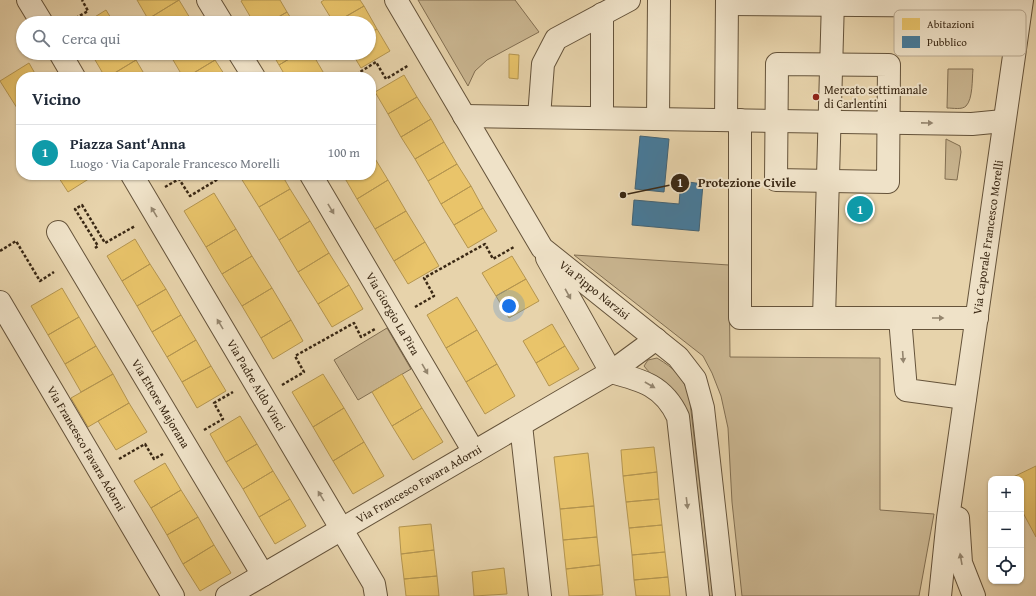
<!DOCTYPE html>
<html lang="it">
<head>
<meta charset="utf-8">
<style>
  :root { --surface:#fff; --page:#f6f6f7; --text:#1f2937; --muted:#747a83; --line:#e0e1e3; --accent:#2563eb }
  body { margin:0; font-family:"Gentium Book Plus",serif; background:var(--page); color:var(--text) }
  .controls { position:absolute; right:12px; bottom:12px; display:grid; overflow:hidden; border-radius:8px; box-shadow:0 1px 3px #0004 }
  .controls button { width:36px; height:36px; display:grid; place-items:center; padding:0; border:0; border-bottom:1px solid var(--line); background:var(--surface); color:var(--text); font:20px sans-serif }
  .you { position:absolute; left:509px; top:306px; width:14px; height:14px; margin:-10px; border:3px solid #fff; border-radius:50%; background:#1a73e8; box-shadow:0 0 0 6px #1a73e833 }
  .badge { display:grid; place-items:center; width:26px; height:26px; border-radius:50%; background:var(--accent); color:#fff; font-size:13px; font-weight:700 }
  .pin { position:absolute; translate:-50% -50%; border:2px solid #fff; box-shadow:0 1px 4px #0006 }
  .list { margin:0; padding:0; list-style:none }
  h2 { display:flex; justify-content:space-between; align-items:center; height:52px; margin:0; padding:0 16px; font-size:17px }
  h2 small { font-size:13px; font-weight:400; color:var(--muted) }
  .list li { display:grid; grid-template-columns:26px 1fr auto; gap:12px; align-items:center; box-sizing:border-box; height:56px; padding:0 16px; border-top:1px solid var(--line) }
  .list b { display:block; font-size:15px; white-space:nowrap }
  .list p { margin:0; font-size:13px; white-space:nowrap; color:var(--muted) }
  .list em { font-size:13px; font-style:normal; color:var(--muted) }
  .icon { flex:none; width:22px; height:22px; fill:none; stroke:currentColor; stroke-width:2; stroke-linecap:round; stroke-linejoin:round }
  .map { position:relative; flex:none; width:1036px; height:596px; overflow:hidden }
  .search { position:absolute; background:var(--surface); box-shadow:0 1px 3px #0004; left:16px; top:16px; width:360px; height:44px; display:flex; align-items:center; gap:10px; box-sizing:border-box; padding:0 14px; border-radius:22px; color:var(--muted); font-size:15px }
  .panel { position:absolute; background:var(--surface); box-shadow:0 1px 3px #0004; left:16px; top:72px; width:360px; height:108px; border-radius:16px }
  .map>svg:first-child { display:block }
  .green { fill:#cab691; stroke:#826f52 }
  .homes { fill:#e9c46a; stroke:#b49550 }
  .public { fill:#457b9d; stroke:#426274 }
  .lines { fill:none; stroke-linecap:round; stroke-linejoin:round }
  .minor-casing { stroke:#65533a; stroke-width:24 }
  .path { stroke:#3a2814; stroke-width:2.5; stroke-dasharray:3 2; stroke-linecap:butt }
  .minor { stroke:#efe2c8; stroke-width:22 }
  .oneway { fill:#94856e }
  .poi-dot { fill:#8f2418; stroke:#efe2c8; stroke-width:1.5 }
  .labels { text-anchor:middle; stroke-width:4; stroke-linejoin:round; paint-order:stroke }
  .poi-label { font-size:12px; fill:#3a2814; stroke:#efe2c8; text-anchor:start }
  .street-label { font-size:12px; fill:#3a2814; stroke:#efe2c8 }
  .key { fill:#efe2c8; stroke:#b9aa92; stroke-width:1 }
  .key-label { font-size:11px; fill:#3a2814 }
  .leader { fill:none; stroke:#3a2814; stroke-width:1.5 }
  .callout-dot { fill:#3a2814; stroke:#efe2c8; stroke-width:1.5 }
  .mark-label { font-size:12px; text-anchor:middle; font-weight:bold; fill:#fff }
  .callout-label { font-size:13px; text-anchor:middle; font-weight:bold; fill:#3a2814; stroke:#efe2c8; stroke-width:4; stroke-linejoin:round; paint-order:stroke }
</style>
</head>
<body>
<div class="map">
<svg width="1036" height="596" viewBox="0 0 1036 596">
  <rect width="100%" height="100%" fill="#e7d3ab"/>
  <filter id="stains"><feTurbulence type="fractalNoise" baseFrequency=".005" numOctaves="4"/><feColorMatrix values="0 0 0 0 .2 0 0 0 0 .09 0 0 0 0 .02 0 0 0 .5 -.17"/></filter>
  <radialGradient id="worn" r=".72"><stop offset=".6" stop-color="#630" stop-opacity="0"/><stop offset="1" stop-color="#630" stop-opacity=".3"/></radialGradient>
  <path class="green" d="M418 0H515L539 32 487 60 475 71 468 86Z
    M948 69H973C972 79 973 99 966 106 962 110 953 108 947 108Z
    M946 139 960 146 961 152 957 180 945 179Z
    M574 255 729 265 730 357 880 358V510L934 514 919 596H742L732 502 728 428 721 396 712 373 703 356Z
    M387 328 411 369 358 400 334 360Z
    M657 358C675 369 681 375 689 394L713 596H707L677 397C666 380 654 380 644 366L648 360Z"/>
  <path class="homes" d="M137 0H179L148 19Z
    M179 0 193 23H151L148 19Z
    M243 0H280L287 12 268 23H254L241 1Z
    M324 0H360L364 6 334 23 321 2Z
    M364 6 377 29 369 33V23H335Z
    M106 10 114 23H85Z
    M287 12 294 23H268Z
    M377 29 390 51 361 68 352 53H369V33Z
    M91 53H132L136 60 108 77H105Z
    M169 53H211L215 60 187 77H183Z
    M272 53H299L279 65Z
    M299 53H312L326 77H286L279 65Z
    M509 54 519 55 518 79 509 78Z
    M136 60 146 77H108Z
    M215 60 226 77H187Z
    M29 63 37 77H21V105L17 108 0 81Z
    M404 75 417 97 388 114 375 92Z
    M417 97 431 119 401 137 388 114Z
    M21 105V115L17 108Z
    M431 119 444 142 415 159 401 137Z
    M444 142 457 164 428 181 415 159Z
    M371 152 388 180 357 199 343 175H371Z
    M457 164 471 186 441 204 428 181Z
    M57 175H95L68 192Z
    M239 175H282L290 189 259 207Z
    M388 180 406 211 375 229 357 199Z
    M471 186 483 208 454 225 441 204Z
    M290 189 310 221 279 240 259 207Z
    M214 193 236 229 206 247 184 211Z
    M483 208 497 231 468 248 454 225Z
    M406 211 425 242 394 261 375 229Z
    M310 221 329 253 298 272 279 240Z
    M236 229 252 256 222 274 206 247Z
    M135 239 150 264 122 281 107 256Z
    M425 242 439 266 408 284 394 261Z
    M329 253 349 285 318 304 298 272Z
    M252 256 272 288 242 306 222 274Z
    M512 256 526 279 496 296 482 273Z
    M150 264 166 289 137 306 122 281Z
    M526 279 539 301 509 318 496 296Z
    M349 285 363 309 332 327 318 304Z
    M62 288 79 317 48 335 31 306Z
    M272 288 291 320 261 338 242 306Z
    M166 289 181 315 152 332 137 306Z
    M457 297 477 330 446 348 427 315Z
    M181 315 196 340 167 357 152 332Z
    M79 317 96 346 65 364 48 335Z
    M291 320 303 341 273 359 261 338Z
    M552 324 565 346 536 363 523 341Z
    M477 330 497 364 466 382 446 348Z
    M196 340 211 366 182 382 167 357Z
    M96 346 113 374 81 392 65 364Z
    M565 346 579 369 549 386 536 363Z
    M497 364 515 396 485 414 466 382Z
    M211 366 226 391 197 408 182 382Z
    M113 374 129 403 88 427 71 398Z
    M323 374 344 408 313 427 292 392Z
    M402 374 422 408 392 426 372 392Z
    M129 403 147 432 116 450 98 421Z
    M344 408 364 442 333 461 313 427Z
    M422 408 443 442 413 460 392 426Z
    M240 416 257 444 226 462 210 434Z
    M364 442 384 476 353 494 333 461Z
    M257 444 273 471 243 489 226 462Z
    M654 447 657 472 623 476 621 450Z
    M588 453 594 506 560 509 554 457Z
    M165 463 181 490 151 508 134 481Z
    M1036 466V537L1021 509V479H1009Z
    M273 471 290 499 259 517 243 489Z
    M657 472 659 499 626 502 623 476Z
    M181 490 198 517 167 535 151 508Z
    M290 499 306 526 275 544 259 517Z
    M659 499 662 525 629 528 626 502Z
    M594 506 597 537 563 540 560 509Z
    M198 517 214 545 183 564 167 535Z
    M431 524 434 550 401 554 399 527Z
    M662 525 665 552 632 555 629 528Z
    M597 537 600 565 566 569 563 540Z
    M214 545 231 573 200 591 183 564Z
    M434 550 437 576 404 579 401 554Z
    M665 552 668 577 634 580 632 555Z
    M600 565 603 595 569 596 566 569Z
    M504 568 507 594 474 596 472 572Z
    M437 576 439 596H406L404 579Z
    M668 577 670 596H636L634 580Z"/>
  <path class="public" d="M640 136 669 139 664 192 635 189Z
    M681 181 703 184 699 231 632 225 634 200 679 204Z"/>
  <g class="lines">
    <g class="minor-casing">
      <g id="minor">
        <path d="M28 0 42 23"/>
        <path d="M208 0 222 23"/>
        <path id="s1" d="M396 0 542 248 678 357 695 379 703 408 724 596"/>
        <path d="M727 4 988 6 1019 9"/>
        <path d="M60 53 74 77"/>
        <path d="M239 53 254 77"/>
        <path d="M777 64 889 65 888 182 776 180Z"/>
        <path d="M464 116 972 124 1003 121"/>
        <path d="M539 117 543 64 556 39 629 0"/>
        <path d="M602 118V14"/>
        <path d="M658 119 659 0"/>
        <path d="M726 120 727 0"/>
        <path d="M740 120V318H977"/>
        <path id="s2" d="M132 175 374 584 376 596"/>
        <path id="s3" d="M311 175 474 452"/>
        <path id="s4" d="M58 232 263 575"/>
        <path d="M547 258 611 372C642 380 664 386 678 417L698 596"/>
        <path id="s5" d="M0 302 173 596"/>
        <path d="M824 318 833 0"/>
        <path d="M900 318 906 390 965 398"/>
        <path d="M521 425 540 596"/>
        <path d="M958 518 961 563 974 596"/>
        <path id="s6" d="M227 596 611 372 656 339"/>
        <path id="s7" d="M940 596 948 518 1022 0"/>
      </g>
    </g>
    <path class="path" d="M67 23 88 11 82 0
      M352 77 376 62 386 79 409 65
      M165 187 179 179 190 196 225 175
      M95 248 98 246 75 209 82 205 105 243 135 226
      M0 251 16 241 40 281 54 272
      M415 307 434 296 424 278 485 244 493 259 514 247
      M282 385 304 372 295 356 354 323 361 337 375 329
      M204 430 223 419 214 403 233 392
      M119 459 145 444 154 459 163 454"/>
    <use href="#minor" class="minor"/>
  </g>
  <defs><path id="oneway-solid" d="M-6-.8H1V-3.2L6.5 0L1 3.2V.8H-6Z"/></defs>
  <g class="oneway">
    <use href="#oneway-solid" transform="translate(927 123) rotate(1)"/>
    <use href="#oneway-solid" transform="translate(331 209) rotate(59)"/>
    <use href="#oneway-solid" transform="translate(154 212) rotate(-121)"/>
    <use href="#oneway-solid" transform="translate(568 294) rotate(61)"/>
    <use href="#oneway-solid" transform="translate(938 318)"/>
    <use href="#oneway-solid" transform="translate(220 324) rotate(-121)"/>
    <use href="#oneway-solid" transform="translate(903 357) rotate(86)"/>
    <use href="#oneway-solid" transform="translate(425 369) rotate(60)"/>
    <use href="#oneway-solid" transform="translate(650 385) rotate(30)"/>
    <use href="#oneway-solid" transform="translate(321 496) rotate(-121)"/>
    <use href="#oneway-solid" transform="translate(687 503) rotate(83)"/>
    <use href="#oneway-solid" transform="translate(961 559) rotate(-100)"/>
  </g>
  <circle class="poi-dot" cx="816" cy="97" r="4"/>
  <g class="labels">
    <g class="poi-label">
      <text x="824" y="94">Mercato settimanale<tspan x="824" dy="14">di Carlentini</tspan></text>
    </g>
    <g class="street-label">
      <text dy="4" stroke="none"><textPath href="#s7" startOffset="362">Via Caporale Francesco Morelli</textPath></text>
      <text dy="4" stroke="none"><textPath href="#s1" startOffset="355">Via Pippo Narzisi</textPath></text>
      <text dy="4" stroke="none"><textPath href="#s3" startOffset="161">Via Giorgio La Pira</textPath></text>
      <text dy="4" stroke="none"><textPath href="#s2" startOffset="244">Via Padre Aldo Vinci</textPath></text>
      <text dy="4" stroke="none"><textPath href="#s4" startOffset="200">Via Ettore Majorana</textPath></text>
      <text dy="4" stroke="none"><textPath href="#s5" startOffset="170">Via Francesco Favara Adorni</textPath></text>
      <text dy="4" stroke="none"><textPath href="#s6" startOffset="222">Via Francesco Favara Adorni</textPath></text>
    </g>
  </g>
  <rect x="894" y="10" width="132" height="46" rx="6" class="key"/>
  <rect x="902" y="18" width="18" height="12" fill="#e9c46a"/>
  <rect x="902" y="36" width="18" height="12" fill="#457b9d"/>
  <g class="key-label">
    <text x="927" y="28">Abitazioni</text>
    <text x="927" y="46">Pubblico</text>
  </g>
  <path class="leader" d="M623 195L680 183"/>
  <g class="callout-dot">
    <circle cx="623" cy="195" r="4"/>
    <circle cx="680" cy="183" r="10"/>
  </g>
  <g class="mark-label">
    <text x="680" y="187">1</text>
  </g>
  <g class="callout-label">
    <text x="747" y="187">Protezione Civile</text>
  </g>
  <rect width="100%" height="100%" filter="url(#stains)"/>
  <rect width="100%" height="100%" fill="url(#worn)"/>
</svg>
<div class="controls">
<button>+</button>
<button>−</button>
<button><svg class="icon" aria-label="locate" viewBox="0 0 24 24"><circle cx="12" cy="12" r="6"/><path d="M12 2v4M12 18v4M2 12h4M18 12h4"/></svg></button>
</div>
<div class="you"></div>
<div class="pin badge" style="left:860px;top:209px;background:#0f9aa8">1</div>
<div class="search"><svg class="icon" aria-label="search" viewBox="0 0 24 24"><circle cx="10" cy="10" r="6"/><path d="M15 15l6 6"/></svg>Cerca qui</div>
<section class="panel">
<h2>Vicino<small></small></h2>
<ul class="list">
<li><span class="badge" style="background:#0f9aa8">1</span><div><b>Piazza Sant'Anna</b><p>Luogo · Via Caporale Francesco Morelli</p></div><em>100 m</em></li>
</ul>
</section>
</div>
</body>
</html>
